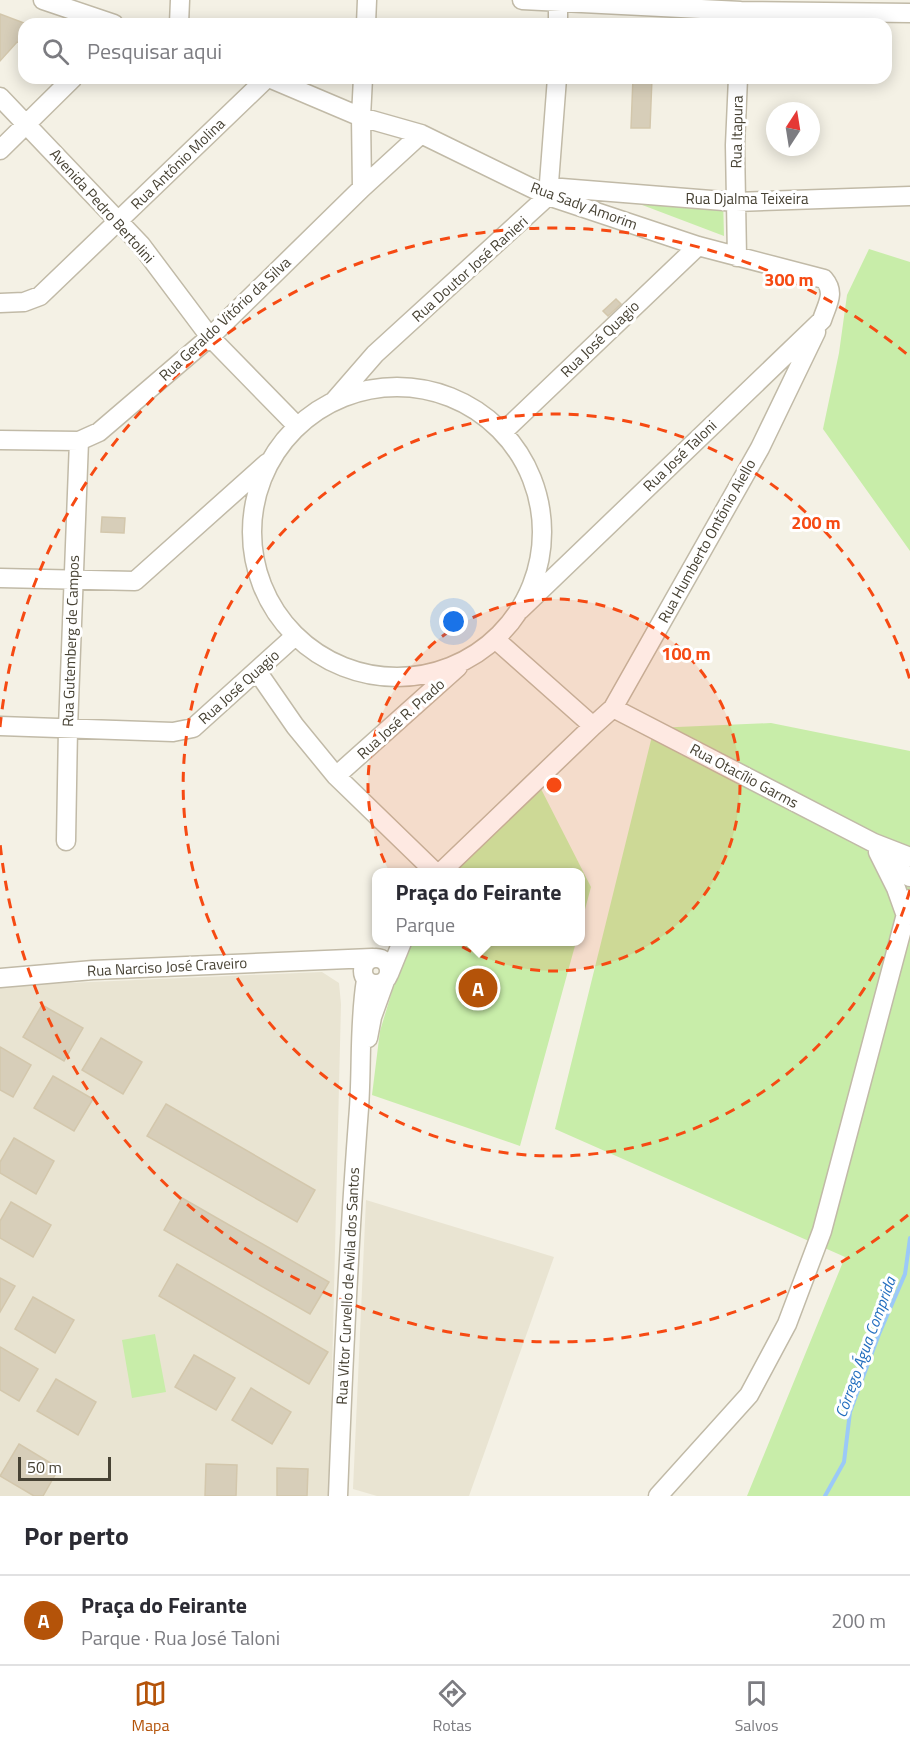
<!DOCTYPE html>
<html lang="pt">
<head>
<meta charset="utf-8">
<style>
  :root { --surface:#fff; --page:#f2f2f3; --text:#2b2b33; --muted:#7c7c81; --line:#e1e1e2; --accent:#b45309 }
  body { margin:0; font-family:"Titillium Web",sans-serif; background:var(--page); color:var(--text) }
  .compass { position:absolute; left:766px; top:102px; width:54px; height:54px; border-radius:50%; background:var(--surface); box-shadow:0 3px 15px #0003; rotate:12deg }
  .scale { position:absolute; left:18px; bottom:15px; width:93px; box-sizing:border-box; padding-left:6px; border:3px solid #474234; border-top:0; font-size:16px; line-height:21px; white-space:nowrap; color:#474234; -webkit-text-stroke:4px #fff; paint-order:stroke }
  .you { position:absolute; left:454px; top:622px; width:21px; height:21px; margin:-15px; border:4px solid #fff; border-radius:50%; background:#1a73e8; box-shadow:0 0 0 9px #1a73e833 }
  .badge { display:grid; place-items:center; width:39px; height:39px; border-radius:50%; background:var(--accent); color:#fff; font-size:20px; font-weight:700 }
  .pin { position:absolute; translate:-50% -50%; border:3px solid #fff; box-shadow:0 2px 6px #0006 }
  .popup { position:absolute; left:372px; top:868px; width:213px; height:78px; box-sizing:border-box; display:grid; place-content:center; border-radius:12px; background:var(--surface); filter:drop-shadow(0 2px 4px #0005); font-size:20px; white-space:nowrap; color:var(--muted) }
  .popup b { font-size:22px; color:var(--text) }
  .popup::after { content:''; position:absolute; left:50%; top:100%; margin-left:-12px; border:12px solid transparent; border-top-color:var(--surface) }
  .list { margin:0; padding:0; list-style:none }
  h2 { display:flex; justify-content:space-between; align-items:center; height:78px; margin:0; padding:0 24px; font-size:26px }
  h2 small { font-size:20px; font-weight:400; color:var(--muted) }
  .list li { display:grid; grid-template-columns:39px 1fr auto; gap:18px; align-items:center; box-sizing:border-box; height:90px; padding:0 24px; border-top:2px solid var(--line) }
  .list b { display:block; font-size:22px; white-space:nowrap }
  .list p { margin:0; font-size:20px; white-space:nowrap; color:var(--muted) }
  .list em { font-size:20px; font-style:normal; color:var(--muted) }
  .icon { flex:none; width:33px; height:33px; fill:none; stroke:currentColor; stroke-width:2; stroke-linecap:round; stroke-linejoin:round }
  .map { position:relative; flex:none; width:910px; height:1496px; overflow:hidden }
  .search { position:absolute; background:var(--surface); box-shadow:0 3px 15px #0003; left:18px; right:18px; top:18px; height:66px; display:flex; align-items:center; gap:15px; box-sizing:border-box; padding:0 21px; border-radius:18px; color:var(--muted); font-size:22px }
  .sheet { height:168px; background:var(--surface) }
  nav { display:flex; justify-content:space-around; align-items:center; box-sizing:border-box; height:84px; border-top:2px solid var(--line); background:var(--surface); font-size:16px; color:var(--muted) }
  nav a { display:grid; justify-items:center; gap:3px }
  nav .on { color:var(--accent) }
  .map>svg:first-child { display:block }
  .residential { fill:#e9e4d2 }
  .green { fill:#c8eda9 }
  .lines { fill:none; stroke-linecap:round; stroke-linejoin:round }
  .stream { stroke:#9bc9f8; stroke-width:4 }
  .building { fill:#d7ceb9; stroke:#d3c7ac; stroke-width:1.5 }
  .minor-casing { stroke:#c1baa7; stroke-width:21 }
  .minor { stroke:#fff; stroke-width:18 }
  .ring { fill:none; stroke:#f64a13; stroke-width:3; stroke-dasharray:10 8 }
  .labels { text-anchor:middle; stroke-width:6; stroke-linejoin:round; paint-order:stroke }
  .street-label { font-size:15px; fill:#474234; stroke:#fff }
  .water-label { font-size:16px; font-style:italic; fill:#226ebe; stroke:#fff }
  .centre { fill:#f64a13; stroke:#fff; stroke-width:3 }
  .ring-label { font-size:18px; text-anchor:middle; font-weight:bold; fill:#f64a13; stroke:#fff; stroke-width:6; stroke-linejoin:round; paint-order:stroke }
</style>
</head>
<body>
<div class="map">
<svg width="910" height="1496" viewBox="0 0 910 1496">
  <rect width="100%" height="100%" fill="#f4f1e5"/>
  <path class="residential" d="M322 972 339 983 341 1004 329 1496H0V986Z
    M366 1200 554 1257 469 1496H377L353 1489Z"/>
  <path class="green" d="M600 189 723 198 724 236Z
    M869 249 910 262V551L823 429 839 353 847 295Z
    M771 723 910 751V1496H747L845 1257 555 1129 654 728Z
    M537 781 591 887 580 928V872H448Z
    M407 942H576L520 1146 372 1095 380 1031Z
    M155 1334 166 1392 132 1398 122 1340Z"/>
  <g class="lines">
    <path class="stream" d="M825 1496 844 1462 850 1412 879 1334 905 1274 910 1238"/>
  </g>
  <path class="building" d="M0 14 24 23V44L17 42 0 61Z
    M633 78H652L650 128H631Z
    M616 299 621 304 608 316 603 311Z
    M102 517 125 518 124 533 101 532Z
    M42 1005 83 1028 64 1061 23 1037Z
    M101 1038 142 1062 123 1094 82 1070Z
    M0 1047 31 1065 13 1097 0 1090Z
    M53 1076 93 1099 74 1131 34 1108Z
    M166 1104 315 1190 297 1222 147 1136Z
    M14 1138 54 1161 36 1194 0 1173V1162Z
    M182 1198 329 1282 310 1314 164 1230Z
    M11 1202 51 1225 33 1257 0 1238V1221Z
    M177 1264 328 1352 309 1384 159 1296Z
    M0 1278 15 1286 0 1312Z
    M33 1297 74 1320 55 1353 15 1329Z
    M0 1347 38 1369 19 1401 0 1390Z
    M194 1355 235 1378 216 1410 175 1387Z
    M56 1379 96 1402 78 1435 37 1411Z
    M251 1388 291 1412 272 1444 232 1420Z
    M19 1444 59 1468 43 1496H34L0 1476Z
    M206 1464 237 1465 236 1496H205Z
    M277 1468 308 1469 307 1496H277Z"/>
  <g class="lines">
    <g class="minor-casing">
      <path id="minor" d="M43 0 114 24
        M522 0 741 11 910 13
        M179 24 180 0
        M366 24 367 0
        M558 24V0
        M269 78 361 117 421 134 548 196 698 246 824 279C836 293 827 304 822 320L520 610
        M0 97 141 245 210 337 297 426
        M0 150 73 78
        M549 187 736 202 910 196
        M362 188 361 117 363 78
        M737 257 735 145 738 78
        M0 303 24 302 40 296 267 78
        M252 532a145 145 0 1 1 290 0a145 145 0 1 1-290 0Z
        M335 400 375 354 548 196 557 78
        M503 432 698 246
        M0 440 79 441 99 432 210 337 362 188 421 134
        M0 578 135 581 267 463
        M495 639 593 726
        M257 671 295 726 336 776 435 872
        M613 708 874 843 910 857
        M0 726 173 732 193 728 295 636
        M336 776 458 667
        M66 841 68 728 79 441
        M878 852 896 888 906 916
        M884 857 897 869 910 877
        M441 872 593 726 613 708 760 448 816 332
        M363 971a13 13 0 1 1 26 0a13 13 0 1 1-26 0Z
        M389 974 402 942
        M0 978 93 970 372 958
        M368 1038 372 1017 385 981
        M338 1496C343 1366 349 1237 359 1108 362 1065 359 1023 366 980
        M658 1496 749 1395 787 1324 822 1231 910 899"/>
    </g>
    <use href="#minor" class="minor"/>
  </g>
  <circle cx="554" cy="785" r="186" fill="#f64a13" fill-opacity=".12"/>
  <g class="ring">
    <circle cx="554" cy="785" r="186"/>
    <path d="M910 890A371 371 0 1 1 910 680"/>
    <path d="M908 1215A557 557 0 0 1 0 843M0 727A557 557 0 0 1 908 355"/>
  </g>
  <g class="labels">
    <g class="street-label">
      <text transform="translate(737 132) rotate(-89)" y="5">Rua Itapura</text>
      <text transform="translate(178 164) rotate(-44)" y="5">Rua Antônio Molina</text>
      <text x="747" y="204">Rua Djalma Teixeira</text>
      <text transform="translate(102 206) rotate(48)" y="5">Avenida Pedro Bertolini</text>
      <text transform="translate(584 206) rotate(20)" y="5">Rua Sady Amorim</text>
      <text transform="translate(470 269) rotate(-42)" y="5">Rua Doutor José Ranieri</text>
      <text transform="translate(225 319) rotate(-43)" y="5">Rua Geraldo Vitório da Silva</text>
      <text transform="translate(600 339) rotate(-44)" y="5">Rua José Quagio</text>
      <text transform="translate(680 456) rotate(-44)" y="5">Rua José Taloni</text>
      <text transform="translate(707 541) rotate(-61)" y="5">Rua Humberto Ontõnio Aiello</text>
      <text transform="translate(71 641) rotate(-88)" y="5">Rua Gutemberg de Campos</text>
      <text transform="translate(239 687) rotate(-42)" y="5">Rua José Quagio</text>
      <text transform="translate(401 719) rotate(-42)" y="5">Rua José R. Prado</text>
      <text transform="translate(744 776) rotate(28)" y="5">Rua Otacílio Garms</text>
      <text transform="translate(167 967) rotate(-3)" y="5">Rua Narciso José Craveiro</text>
      <text transform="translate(348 1286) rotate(-87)" y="5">Rua Vitor Curvello de Avila dos Santos</text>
    </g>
    <g class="water-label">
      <text transform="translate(865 1347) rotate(-70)" y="6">Córrego Água Comprida</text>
    </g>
  </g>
  <circle cx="554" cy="785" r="9" class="centre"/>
  <g class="ring-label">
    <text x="789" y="286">300 m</text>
    <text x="816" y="529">200 m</text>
    <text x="686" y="660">100 m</text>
  </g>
</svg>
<svg class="compass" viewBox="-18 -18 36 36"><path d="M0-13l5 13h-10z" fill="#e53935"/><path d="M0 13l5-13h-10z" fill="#7c7c81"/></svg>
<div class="scale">50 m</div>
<div class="you"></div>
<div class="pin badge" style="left:478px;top:988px">A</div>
<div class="popup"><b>Praça do Feirante</b>Parque</div>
<div class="search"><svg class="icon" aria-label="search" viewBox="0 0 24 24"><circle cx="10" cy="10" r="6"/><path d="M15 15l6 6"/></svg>Pesquisar aqui</div>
</div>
<section class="sheet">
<h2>Por perto<small></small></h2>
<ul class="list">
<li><span class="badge">A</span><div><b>Praça do Feirante</b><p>Parque · Rua José Taloni</p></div><em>200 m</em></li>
</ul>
</section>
<nav>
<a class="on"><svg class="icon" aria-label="map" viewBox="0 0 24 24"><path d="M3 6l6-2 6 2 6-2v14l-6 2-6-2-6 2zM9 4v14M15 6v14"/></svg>Mapa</a>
<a><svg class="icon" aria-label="directions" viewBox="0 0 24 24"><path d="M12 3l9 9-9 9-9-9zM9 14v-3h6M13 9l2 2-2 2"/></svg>Rotas</a>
<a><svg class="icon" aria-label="saved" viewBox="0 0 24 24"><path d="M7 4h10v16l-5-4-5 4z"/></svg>Salvos</a>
</nav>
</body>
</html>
